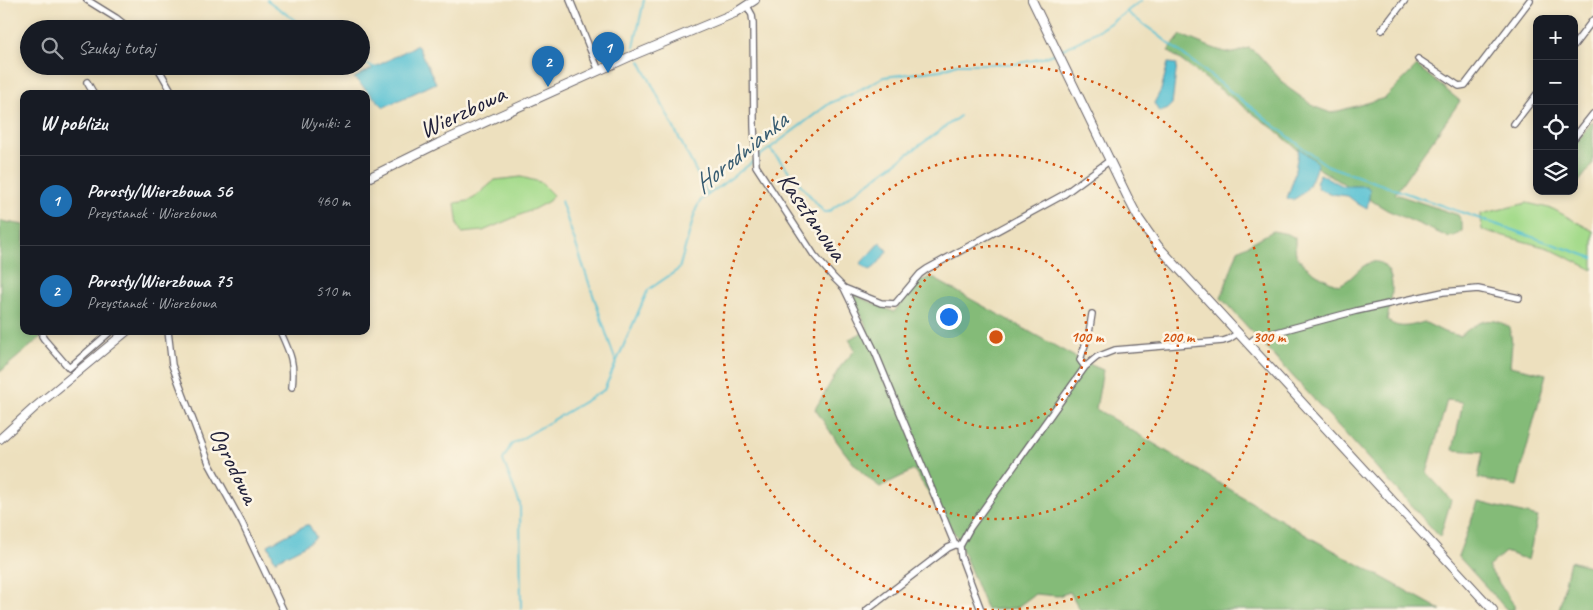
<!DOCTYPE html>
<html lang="pl">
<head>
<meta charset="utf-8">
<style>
  :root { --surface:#171b24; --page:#242831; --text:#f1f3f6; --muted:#9ea1a6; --line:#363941; --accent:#1f6fb2 }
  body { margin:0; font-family:Caveat,sans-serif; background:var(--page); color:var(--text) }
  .controls { position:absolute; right:15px; top:15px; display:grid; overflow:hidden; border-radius:10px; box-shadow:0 2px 8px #0003 }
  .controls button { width:45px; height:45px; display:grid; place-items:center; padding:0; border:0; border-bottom:1px solid var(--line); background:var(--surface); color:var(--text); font:25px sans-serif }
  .you { position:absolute; left:948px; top:316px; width:18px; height:18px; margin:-12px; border:4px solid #fff; border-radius:50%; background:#1a73e8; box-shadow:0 0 0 8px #1a73e833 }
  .badge { display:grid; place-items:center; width:32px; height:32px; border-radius:50%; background:var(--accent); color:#fff; font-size:16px; font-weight:700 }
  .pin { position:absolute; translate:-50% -41px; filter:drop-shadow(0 1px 2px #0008) }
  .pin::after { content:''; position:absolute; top:26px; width:18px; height:15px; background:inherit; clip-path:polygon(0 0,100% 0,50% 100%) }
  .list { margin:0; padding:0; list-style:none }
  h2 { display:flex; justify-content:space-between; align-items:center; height:65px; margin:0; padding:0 20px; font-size:21px }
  h2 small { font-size:16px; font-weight:400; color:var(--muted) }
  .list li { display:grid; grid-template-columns:32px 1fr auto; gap:15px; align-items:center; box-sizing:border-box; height:90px; padding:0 20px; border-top:1px solid var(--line) }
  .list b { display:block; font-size:19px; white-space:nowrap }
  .list p { margin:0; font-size:16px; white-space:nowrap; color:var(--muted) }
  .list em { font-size:16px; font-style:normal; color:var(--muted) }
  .icon { flex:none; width:28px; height:28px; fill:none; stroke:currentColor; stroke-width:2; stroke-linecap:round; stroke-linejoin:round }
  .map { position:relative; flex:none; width:1593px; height:610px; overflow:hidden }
  .search { position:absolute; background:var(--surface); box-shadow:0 2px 8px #0003; left:20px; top:20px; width:350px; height:55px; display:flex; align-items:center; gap:12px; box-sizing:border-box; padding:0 18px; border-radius:28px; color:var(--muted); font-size:19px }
  .panel { position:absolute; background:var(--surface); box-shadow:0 2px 8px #0003; left:20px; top:90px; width:350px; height:245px; border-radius:10px }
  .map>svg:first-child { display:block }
  .green { fill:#a5db8c; stroke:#647e64 }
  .forest { fill:#84bb78; stroke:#536e5a }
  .water { fill:#57c1d3; stroke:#3c7287 }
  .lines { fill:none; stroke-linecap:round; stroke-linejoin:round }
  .stream { stroke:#57c1d3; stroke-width:2 }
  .minor-casing { stroke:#696469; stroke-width:8 }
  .tertiary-casing { stroke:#696469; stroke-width:10 }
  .minor { stroke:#fff; stroke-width:5.5 }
  .tertiary { stroke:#fff; stroke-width:8 }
  .ring { fill:none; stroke:#d45411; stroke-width:2.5; stroke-dasharray:2.5 5 }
  .labels { text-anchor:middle; stroke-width:5; stroke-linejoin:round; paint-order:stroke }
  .street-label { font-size:25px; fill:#22223b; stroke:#fcf5e5 }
  .water-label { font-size:26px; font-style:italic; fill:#355a70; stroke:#fcf5e5 }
  .centre { fill:#d45411; stroke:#fcf5e5; stroke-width:2.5 }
  .ring-label { font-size:15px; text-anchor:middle; font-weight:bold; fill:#d45411; stroke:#fcf5e5; stroke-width:5; stroke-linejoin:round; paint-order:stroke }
</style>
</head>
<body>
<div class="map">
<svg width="1593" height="610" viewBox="0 0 1593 610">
  <rect width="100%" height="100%" fill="#fcf5e5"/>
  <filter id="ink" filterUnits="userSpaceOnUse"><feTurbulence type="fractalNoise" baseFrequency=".02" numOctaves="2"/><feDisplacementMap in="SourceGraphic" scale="10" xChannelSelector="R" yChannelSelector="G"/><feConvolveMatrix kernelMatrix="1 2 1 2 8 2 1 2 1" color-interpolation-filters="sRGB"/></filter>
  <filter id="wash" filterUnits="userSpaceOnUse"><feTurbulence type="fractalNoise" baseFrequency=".0096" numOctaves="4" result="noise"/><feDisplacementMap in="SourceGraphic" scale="20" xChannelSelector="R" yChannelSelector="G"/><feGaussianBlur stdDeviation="1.12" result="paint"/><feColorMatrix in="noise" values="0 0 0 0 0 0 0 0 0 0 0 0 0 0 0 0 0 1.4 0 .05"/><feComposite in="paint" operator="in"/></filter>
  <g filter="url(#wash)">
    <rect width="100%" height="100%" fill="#ede0be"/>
    <path class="green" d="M521 177 540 182 553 195 549 201 534 209 483 231 462 233 458 226 455 203 468 201 474 198 495 180Z
      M1527 203 1553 209 1593 231V270L1548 248 1482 230 1481 214Z"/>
    <path class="forest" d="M1181 35C1191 39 1226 55 1234 53 1239 52 1243 49 1249 48L1258 54 1287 87 1315 107 1331 113 1385 98 1417 66 1460 101 1395 194 1458 215 1462 222V231L1455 236 1448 237 1387 210 1321 170 1274 129 1168 51Z
      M1593 121V164L1578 183 1574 181V145Z
      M0 221 24 225V331H41L40 338 0 372Z
      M1273 231 1288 234 1295 238C1295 243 1295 250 1296 254 1301 267 1327 281 1339 285 1353 279 1356 270 1367 264 1372 261 1378 261 1382 264 1399 277 1390 303 1387 320 1398 330 1411 326 1424 322L1444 332 1460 336C1476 323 1490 313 1510 328L1512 343 1510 366 1546 374 1517 486 1478 478 1483 452 1453 450 1463 402 1447 400 1427 473 1451 500 1440 537 1221 298 1238 250Z
      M931 277 1084 362 1103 370 1096 409 1311 538 1441 610H1080L1070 592 1058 596 1035 594 1016 608 987 610 957 537 914 470 880 487C851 468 834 436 815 409L840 367 855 350 849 339 868 330 852 294 894 312 918 282Z
      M1478 502 1538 517 1528 560 1505 552 1488 567 1514 605V610H1507L1458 556Z
      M1570 561 1593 567V610H1559Z"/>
    <path class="water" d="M417 45 436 83 384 107 354 78Z
      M1168 63 1177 64 1172 104 1166 110 1159 112 1154 103 1161 90Z
      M1299 148 1318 163C1311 180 1310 192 1292 200L1287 198 1293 181Z
      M1320 174 1343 186H1367L1370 190 1367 209 1358 204 1348 196 1332 194 1319 189 1316 182Z
      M880 242 883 245 887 251C882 258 877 267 870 270L861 265V263Z
      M306 525H309L316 537C304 548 288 553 275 561L268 545Z"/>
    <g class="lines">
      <path class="stream" d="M267 0 307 29
        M1128 13 1157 34 1307 151 1328 166 1593 258
        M634 47 644 0
        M1059 51C1088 38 1117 20 1142 0
        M361 61 375 68
        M640 61 708 195
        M770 149 824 212H828L960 116
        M757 158 830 103 852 94 884 77 941 70 957 64H1016L1043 58 1055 53
        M561 201 616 362
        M521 610 520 504 503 460 511 445 604 390 648 290 679 269 696 209 701 200 754 161"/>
    </g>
  </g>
  <g filter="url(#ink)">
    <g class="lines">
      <g class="minor-casing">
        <path id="minor" d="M87 0 116 18 130 29
          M570 0 599 71
          M747 6 752 15 753 23 754 126 756 166 814 255 834 278 844 288 881 303 895 304 920 274 927 269 1063 195 1109 161
          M1382 30 1405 0
          M1574 45 1593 20
          M1418 59 1459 86 1465 85 1530 0
          M157 66 173 94
          M87 82 94 94
          M1514 124 1537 94
          M1574 138 1593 114
          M844 288 875 352 955 545
          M43 331 42 336 44 339 69 368 111 331
          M168 331 172 365 209 463 242 523 283 610
          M280 331C290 353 295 362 292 387
          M1248 344 1254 339 1266 335 1356 311 1443 292 1478 289 1519 298
          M1085 367 1080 360 1089 333 1092 314
          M867 610 948 548 955 545H958
          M981 610 961 557 960 546 970 528 1085 367 1097 357 1115 350 1223 341 1229 339 1238 333"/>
      </g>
      <g class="tertiary-casing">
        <path id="tertiary" d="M1032 0 1129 200 1139 219 1158 246 1493 610
          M366 179 439 143 629 57 735 13 755 0
          M0 439 34 408 127 331"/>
      </g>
      <use href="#minor" class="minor"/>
      <use href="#tertiary" class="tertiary"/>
    </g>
  </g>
  <g class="ring">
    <circle cx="996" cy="337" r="91"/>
    <circle cx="996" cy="337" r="182"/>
    <path d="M994 610A273 273 0 1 1 998 610"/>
  </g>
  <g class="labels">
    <g class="street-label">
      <text transform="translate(462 111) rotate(-25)" y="9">Wierzbowa</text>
      <text transform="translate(813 216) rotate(55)" y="9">Kasztanowa</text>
      <text transform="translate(235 465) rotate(64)" y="9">Ogrodowa</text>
    </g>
    <g class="water-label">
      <text transform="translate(740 152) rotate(-39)" y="9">Horodnianka</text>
    </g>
  </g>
  <circle cx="996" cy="337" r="8" class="centre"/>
  <g class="ring-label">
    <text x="1087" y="342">100 m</text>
    <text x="1178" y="342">200 m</text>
    <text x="1269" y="342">300 m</text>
  </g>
</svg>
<div class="controls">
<button>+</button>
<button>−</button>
<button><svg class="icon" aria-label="locate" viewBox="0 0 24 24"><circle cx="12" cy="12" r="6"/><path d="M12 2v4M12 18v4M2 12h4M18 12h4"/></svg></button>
<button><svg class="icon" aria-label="layers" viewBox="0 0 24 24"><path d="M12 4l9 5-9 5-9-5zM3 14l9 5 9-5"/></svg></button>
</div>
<div class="you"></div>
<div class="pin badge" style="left:608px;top:73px">1</div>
<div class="pin badge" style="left:548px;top:87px">2</div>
<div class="search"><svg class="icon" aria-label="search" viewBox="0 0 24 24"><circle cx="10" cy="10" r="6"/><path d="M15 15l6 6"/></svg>Szukaj tutaj</div>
<section class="panel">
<h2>W pobliżu<small>Wyniki: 2</small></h2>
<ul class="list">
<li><span class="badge">1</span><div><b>Porosły/Wierzbowa 56</b><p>Przystanek · Wierzbowa</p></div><em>460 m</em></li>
<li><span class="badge">2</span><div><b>Porosły/Wierzbowa 75</b><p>Przystanek · Wierzbowa</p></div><em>510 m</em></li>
</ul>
</section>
</div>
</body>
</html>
